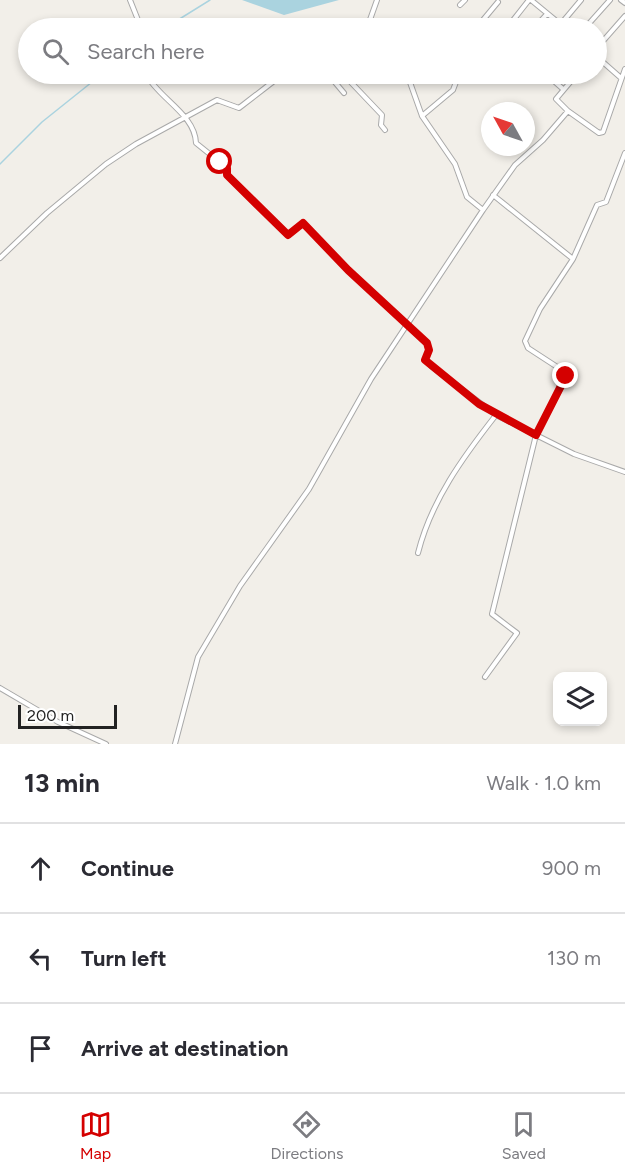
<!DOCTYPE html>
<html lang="en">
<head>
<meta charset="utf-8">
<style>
  :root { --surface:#fff; --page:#f2f2f3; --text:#2b2b33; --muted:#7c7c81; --line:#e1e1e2; --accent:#d40000 }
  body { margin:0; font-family:Figtree,sans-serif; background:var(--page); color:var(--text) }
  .controls { position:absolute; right:18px; bottom:18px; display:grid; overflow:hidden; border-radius:12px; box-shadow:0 3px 9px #0003 }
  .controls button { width:54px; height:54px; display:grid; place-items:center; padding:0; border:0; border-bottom:2px solid var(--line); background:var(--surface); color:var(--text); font:30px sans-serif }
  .compass { position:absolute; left:481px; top:102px; width:54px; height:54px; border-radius:50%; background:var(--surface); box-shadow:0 3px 9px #0003; rotate:310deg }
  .scale { position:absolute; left:18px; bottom:15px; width:99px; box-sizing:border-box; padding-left:6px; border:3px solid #222; border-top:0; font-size:16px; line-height:21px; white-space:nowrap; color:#222; -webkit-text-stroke:4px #fff; paint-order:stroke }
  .stop { position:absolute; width:18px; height:18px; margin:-14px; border:4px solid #d40000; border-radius:50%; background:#fff }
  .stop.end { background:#d40000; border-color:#fff; box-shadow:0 2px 6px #0008 }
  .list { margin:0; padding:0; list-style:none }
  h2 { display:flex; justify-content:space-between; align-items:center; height:78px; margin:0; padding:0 24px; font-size:26px }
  h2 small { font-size:20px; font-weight:400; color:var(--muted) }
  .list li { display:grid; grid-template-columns:39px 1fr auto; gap:18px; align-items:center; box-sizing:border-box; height:90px; padding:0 24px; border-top:2px solid var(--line) }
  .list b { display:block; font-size:22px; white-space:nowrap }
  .list em { font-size:20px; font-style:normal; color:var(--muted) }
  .icon { flex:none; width:33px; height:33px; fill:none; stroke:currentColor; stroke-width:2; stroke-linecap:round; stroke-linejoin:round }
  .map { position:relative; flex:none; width:625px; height:744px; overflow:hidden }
  .search { position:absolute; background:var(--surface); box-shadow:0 3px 9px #0003; left:18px; right:18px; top:18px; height:66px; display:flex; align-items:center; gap:15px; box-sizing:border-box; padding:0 21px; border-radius:33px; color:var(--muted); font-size:22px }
  .sheet { height:348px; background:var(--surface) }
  nav { display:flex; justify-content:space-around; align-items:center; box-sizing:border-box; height:84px; border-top:2px solid var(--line); background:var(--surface); font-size:16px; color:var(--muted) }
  nav a { display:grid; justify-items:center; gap:3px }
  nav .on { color:var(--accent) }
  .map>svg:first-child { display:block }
  .water { fill:#aad3df }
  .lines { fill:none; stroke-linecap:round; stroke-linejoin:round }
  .stream { stroke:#aad3df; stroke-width:1.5 }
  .minor-casing { stroke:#a9a9a9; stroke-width:6 }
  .minor { stroke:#fff; stroke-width:4 }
  .route { stroke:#d40000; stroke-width:8 }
</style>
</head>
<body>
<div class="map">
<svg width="625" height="744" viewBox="0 0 625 744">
  <rect width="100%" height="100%" fill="#f2efe9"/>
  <path class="water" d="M242 0H339L284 15Z"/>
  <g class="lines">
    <path class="stream" d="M165 28 210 0
      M0 164 42 122 102 74"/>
    <g class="minor-casing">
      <path id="minor" d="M130 0 138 20 133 28
        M531 0 565 28
        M621 0 625 3
        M460 5 465 0
        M560 25 581 0
        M367 28 377 0
        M489 28 483 20 498 2
        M507 28 529 0
        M534 28 547 14
        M585 28 610 0
        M596 49 625 16
        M596 56 621 78
        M62 74H63
        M146 74C158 98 195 114 196 143L227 168V175L286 233 289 235 303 223 348 270 427 343 429 350 425 360 431 366 496 415 536 435 492 614 517 633 485 677
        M328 74 344 93
        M343 74 382 115 381 125 385 130
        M407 74 422 116 455 164 467 197 483 210
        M546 74 563 89
        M330 76 337 74
        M568 111 556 99 577 74
        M422 116 453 90 456 82 449 74
        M493 195 573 259 540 309 525 341 528 348 568 374 536 435 574 454 625 472
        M0 258 47 213 106 164 136 144 217 100 239 108 274 81 289 74
        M573 259 597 205 606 202 625 153
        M418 553C431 501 463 457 496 415
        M0 688 58 722 106 744
        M175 744 198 657 240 586 309 489 371 379 483 210 515 165 543 140 568 111 599 133 603 132 625 69"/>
    </g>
    <use href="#minor" class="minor"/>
  </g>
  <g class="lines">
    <path class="route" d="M220 162 227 168V175L288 235 303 223 348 270 427 343 429 350 425 360 479 404 536 435 566 376"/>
  </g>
</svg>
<div class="controls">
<button><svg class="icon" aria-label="layers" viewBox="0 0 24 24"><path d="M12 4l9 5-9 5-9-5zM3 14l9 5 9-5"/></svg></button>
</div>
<svg class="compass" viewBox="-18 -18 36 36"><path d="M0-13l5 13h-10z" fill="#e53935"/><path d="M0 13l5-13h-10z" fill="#7c7c81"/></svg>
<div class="scale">200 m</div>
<div class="stop" style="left:220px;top:162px"></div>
<div class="stop end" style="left:566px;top:376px"></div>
<div class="search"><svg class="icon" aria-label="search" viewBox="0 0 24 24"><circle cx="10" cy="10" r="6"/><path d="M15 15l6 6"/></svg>Search here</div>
</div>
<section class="sheet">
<h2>13 min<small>Walk · 1.0 km</small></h2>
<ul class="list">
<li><svg class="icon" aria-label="ahead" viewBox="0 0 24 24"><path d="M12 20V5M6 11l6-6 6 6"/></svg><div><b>Continue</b></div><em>900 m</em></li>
<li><svg class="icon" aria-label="left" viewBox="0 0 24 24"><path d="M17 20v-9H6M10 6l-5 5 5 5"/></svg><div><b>Turn left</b></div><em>130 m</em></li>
<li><svg class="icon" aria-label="arrive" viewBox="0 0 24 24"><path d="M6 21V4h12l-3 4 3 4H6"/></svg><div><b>Arrive at destination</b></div></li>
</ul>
</section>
<nav>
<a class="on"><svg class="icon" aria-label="map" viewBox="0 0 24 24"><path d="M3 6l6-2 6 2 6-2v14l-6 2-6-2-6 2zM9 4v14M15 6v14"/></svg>Map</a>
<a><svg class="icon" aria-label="directions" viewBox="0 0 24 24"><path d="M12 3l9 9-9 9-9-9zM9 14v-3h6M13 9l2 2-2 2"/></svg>Directions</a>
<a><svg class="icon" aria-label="saved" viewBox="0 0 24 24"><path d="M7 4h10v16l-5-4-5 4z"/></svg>Saved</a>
</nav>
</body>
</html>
